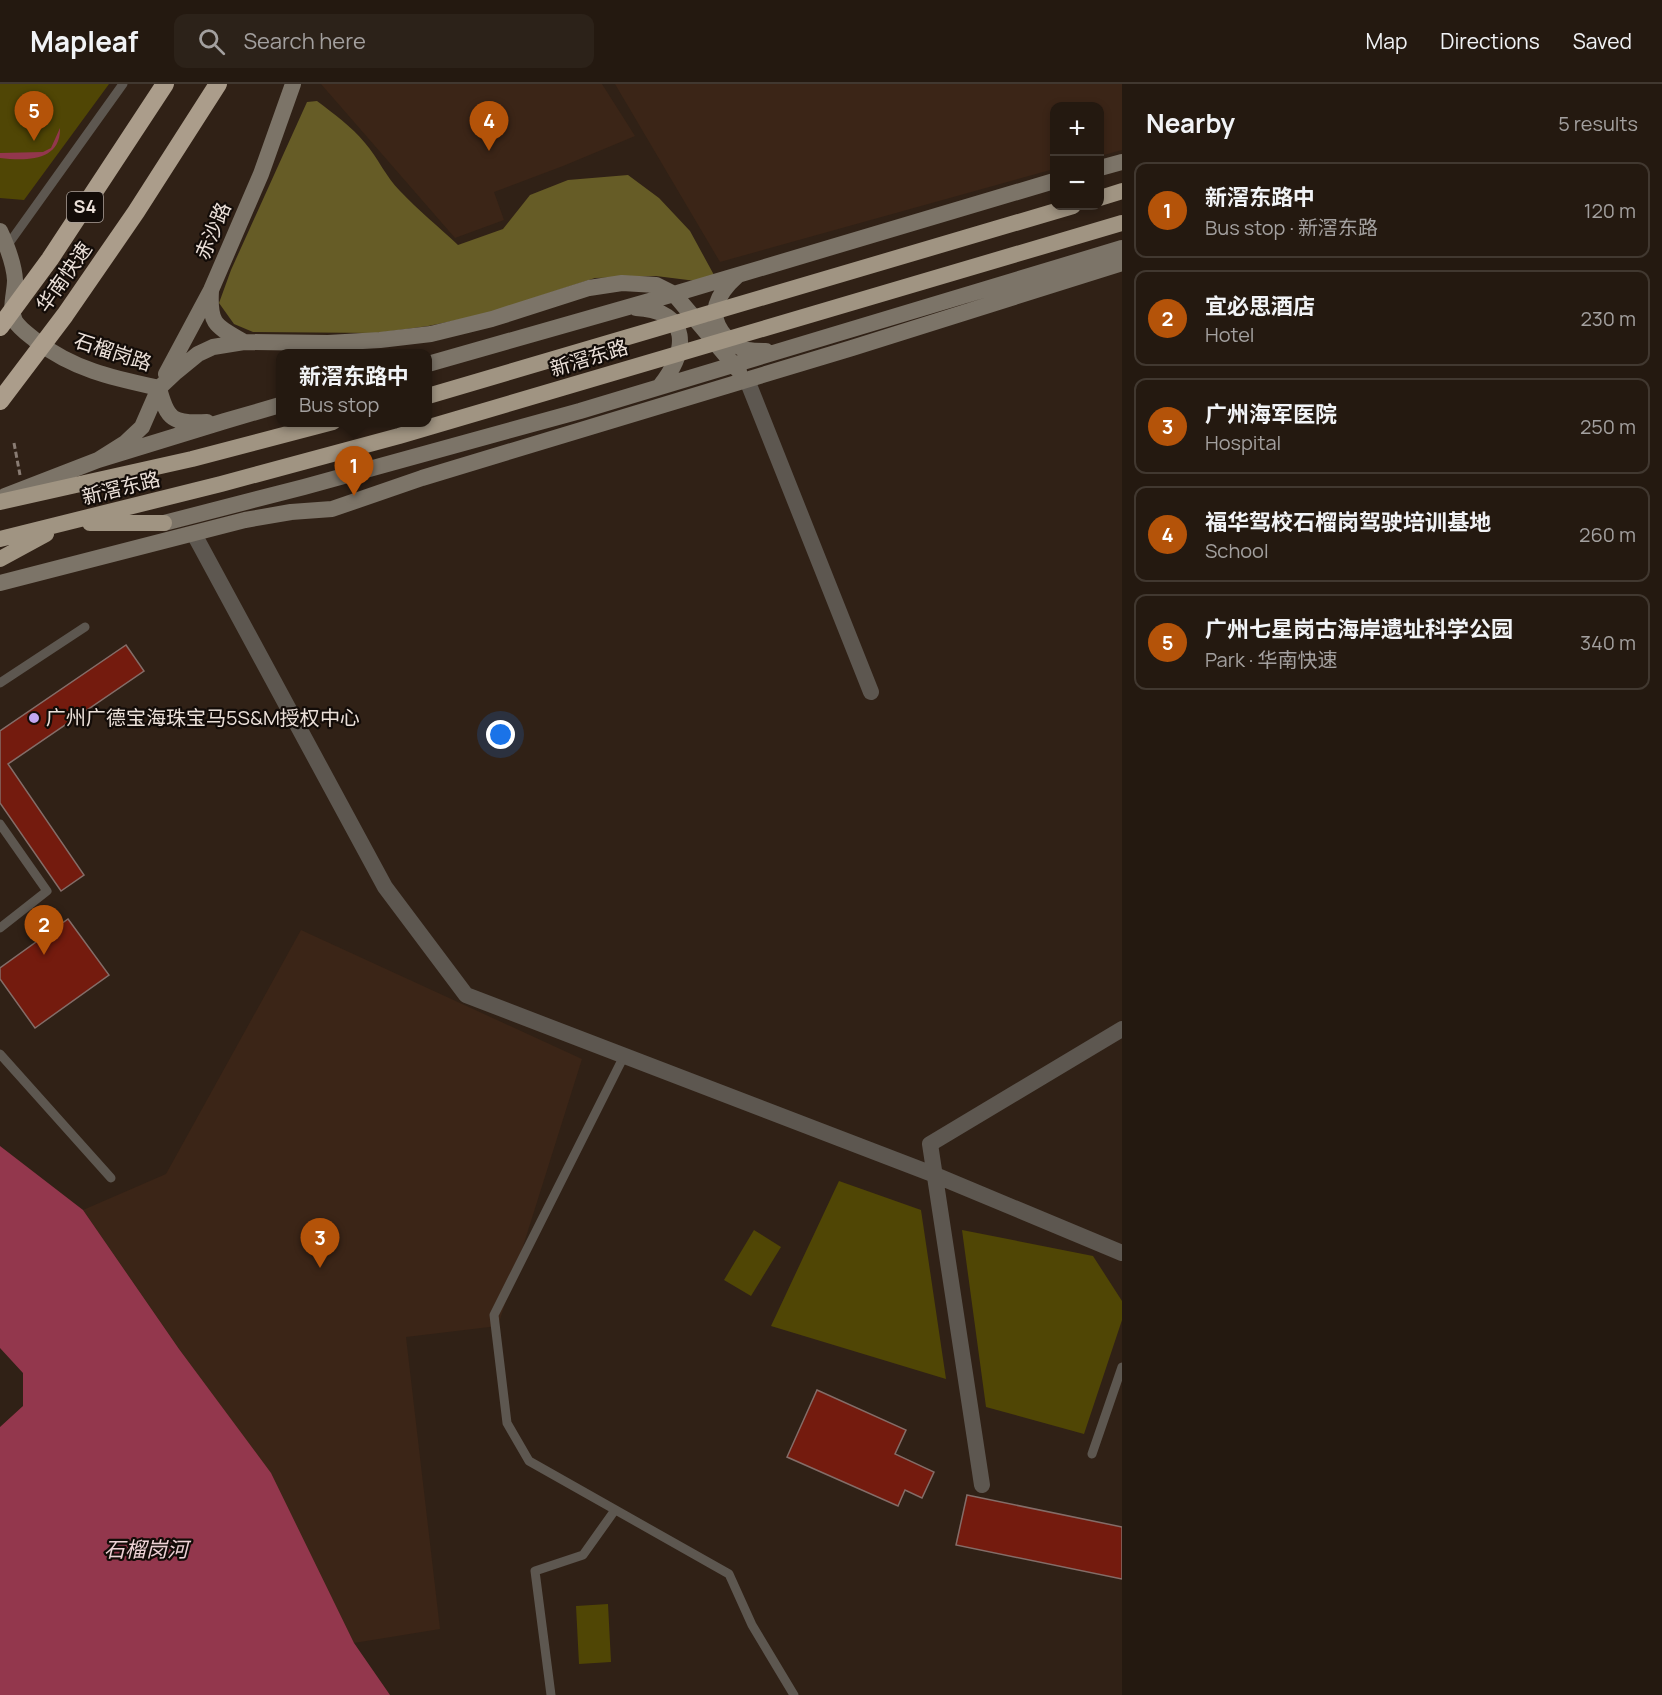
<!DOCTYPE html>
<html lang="en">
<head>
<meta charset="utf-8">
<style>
  :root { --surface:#241910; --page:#2c2219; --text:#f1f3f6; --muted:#a3a09f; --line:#413830; --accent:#b45309 }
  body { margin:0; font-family:Manrope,"Noto Sans SC",sans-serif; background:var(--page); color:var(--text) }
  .controls { position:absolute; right:18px; top:18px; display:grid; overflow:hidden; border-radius:12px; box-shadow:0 3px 9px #0003 }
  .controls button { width:54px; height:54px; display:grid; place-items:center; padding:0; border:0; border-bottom:2px solid var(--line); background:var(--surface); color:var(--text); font:30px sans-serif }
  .you { position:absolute; left:501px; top:651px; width:21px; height:21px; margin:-15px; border:4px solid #fff; border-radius:50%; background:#1a73e8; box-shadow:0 0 0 9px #1a73e833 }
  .badge { display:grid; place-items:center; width:39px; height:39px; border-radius:50%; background:var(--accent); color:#fff; font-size:20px; font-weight:700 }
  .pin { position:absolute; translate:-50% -50px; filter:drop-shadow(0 2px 3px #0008) }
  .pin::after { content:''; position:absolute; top:32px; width:21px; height:18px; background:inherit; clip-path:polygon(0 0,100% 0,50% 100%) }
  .popup { position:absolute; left:276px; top:265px; width:156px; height:78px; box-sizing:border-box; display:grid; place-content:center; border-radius:12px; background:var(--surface); filter:drop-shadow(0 2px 4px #0005); font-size:20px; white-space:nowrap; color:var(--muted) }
  .popup b { font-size:22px; color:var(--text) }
  .popup::after { content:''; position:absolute; left:50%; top:100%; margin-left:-12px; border:12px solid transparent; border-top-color:var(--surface) }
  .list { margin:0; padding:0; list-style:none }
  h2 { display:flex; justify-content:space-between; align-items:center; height:78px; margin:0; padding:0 24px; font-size:26px }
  h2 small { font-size:20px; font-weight:400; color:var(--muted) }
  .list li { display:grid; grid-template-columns:39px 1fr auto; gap:18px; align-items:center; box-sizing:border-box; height:96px; margin:0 12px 12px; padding:0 12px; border:2px solid var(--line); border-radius:12px }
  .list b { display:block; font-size:22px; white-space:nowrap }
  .list p { margin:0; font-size:20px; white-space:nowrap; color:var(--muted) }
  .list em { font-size:20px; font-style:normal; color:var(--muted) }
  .icon { flex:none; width:33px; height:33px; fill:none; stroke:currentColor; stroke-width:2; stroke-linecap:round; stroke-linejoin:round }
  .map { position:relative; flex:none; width:1122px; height:1611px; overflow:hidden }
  header { display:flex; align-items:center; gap:36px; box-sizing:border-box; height:84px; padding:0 30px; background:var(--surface); border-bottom:2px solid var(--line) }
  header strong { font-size:28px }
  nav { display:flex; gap:33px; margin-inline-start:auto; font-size:21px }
  .search { width:420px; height:54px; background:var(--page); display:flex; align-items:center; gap:15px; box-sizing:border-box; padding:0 21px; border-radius:12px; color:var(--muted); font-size:22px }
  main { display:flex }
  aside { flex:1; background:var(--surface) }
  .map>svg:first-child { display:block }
  .built { fill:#3b2517 }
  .green { fill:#504605 }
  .forest { fill:#665c26 }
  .water { fill:#93374d }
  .building { fill:#741b0e; stroke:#846d68; stroke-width:1.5 }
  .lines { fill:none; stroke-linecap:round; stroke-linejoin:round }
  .path { stroke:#897c73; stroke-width:3; stroke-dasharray:6 3; stroke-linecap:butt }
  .service { stroke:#5d5750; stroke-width:9 }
  .minor { stroke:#5d5750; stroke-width:16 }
  .secondary { stroke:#7c7468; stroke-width:16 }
  .trunk { stroke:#a09482; stroke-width:16 }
  .motorway { stroke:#ab9d8b; stroke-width:18 }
  .poi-dot { fill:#c2a7f2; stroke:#130c08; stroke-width:2 }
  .labels { text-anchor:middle; stroke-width:4.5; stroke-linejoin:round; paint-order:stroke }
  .shield { fill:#130c08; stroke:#aaa09a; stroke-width:1.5 }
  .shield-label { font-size:18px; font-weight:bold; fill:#ebe0d9 }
  .street-label { font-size:20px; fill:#ebe0d9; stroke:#130c08 }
  .poi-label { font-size:20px; fill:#ebe0d9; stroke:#130c08; text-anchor:start }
  .water-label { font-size:21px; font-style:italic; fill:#eed2d6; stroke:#130c08 }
</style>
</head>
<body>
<header>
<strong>Mapleaf</strong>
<div class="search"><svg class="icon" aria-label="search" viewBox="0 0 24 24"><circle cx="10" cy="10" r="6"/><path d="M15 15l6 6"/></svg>Search here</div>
<nav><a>Map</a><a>Directions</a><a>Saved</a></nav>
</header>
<main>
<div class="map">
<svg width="1122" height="1611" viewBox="0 0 1122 1611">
  <rect width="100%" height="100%" fill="#302116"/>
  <path class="built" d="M321 0H602L635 52 563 82 494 108 504 136 455 154Z
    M615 0H1122V66L1100 72V22H1054V85L720 178Z
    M301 846 582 975 498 1242 406 1253 440 1545 354 1559 266 1384 179 1265 83 1126 166 1090Z"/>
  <path class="green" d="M0 0H109L24 116 0 114Z
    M839 1097 921 1126 946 1295 771 1242Z
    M754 1146 781 1163 751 1212 724 1196Z
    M962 1146 1093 1172 1122 1217V1236L1084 1350 986 1323Z
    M608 1520 611 1578 579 1580 576 1522Z"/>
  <path class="forest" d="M317 17C334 30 351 42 365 59 378 74 386 93 400 107 418 126 439 143 458 161L503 145 530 111 568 96 628 91 659 114 690 147 714 191 696 197 656 192 595 194 482 231 428 242 377 249 253 248 234 240 219 219 231 186 307 18Z"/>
  <path class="water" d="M60 44C61 78 25 77 0 74V69L43 68 51 64Z
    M0 1062 83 1126 179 1265 271 1389 354 1559 390 1611H0V1343L23 1322V1289L0 1264Z"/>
  <path class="building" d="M126 561 144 587 8 680 84 791 61 807 0 719V647Z
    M68 835 109 891 35 944 0 895V884Z
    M817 1306 906 1346 895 1370 934 1388 922 1414 905 1406 898 1422 787 1373Z
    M967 1411 1122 1443V1495L956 1461Z"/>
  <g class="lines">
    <path class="path" d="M14 359 20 391"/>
    <path class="service" d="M7 162 123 0
      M0 599 85 543
      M0 740 47 807 0 844
      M0 970 111 1094
      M624 972 494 1231 507 1339 529 1377 729 1490 752 1541 794 1611
      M1092 1370 1122 1283
      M551 1611 535 1487 583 1471 615 1426"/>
    <path class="minor" d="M747 296 871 608
      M194 450 385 803 466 911 935 1091 1122 1169
      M982 1401 930 1060 1122 945"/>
    <path class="secondary" d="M1100 84 1122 78
      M0 147C7 162 14 179 15 196 15 209 9 224 15 237 19 244 29 251 35 256 74 286 113 294 159 304
      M737 192C718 209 705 231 726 253 731 258 739 264 747 266 753 267 760 267 766 267
      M211 207C209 241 216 242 244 258
      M636 224C692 227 688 267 660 302
      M428 280 674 210 1054 97
      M166 290 211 206 261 90 293 0
      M159 304C167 336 173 340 207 338
      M98 376 125 359 142 343 159 304 176 288 198 270 213 263 244 258 328 259 380 256 431 250 492 235 589 204 622 199 656 201 674 210 739 287
      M5 412 98 376 225 337 280 321
      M164 439 304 403 580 327 1122 164
      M0 499 245 436 291 428 332 425 422 394 852 264 1122 179"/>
    <path class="trunk" d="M1100 114 1122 107
      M428 312 1073 122
      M0 418 192 375 333 338
      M90 439H164
      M0 455 221 400 399 352 1122 139
      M0 475 46 450"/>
    <path class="motorway" d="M0 243 50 175 165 0
      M0 317 65 231 136 128 218 0"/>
  </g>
  <circle class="poi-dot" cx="34" cy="634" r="6"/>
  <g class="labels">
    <rect class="shield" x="67" y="108" width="36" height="30" rx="4.5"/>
    <g class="shield-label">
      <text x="85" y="129">S4</text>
    </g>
    <g class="street-label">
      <text transform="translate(213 147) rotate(-67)" y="7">赤沙路</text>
      <text transform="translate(64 193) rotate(-55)" y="7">华南快速</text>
      <text transform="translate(113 268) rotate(18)" y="7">石榴岗路</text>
      <text transform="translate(589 274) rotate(-17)" y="7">新滘东路</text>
      <text transform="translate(121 404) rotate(-14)" y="7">新滘东路</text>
    </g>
    <g class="poi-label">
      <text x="46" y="641">广州广德宝海珠宝马5S&amp;M授权中心</text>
    </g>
    <g class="water-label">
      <text x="146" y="1473">石榴岗河</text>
    </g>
  </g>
</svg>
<div class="controls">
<button>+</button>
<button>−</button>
</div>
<div class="you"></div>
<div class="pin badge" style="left:354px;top:412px">1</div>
<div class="popup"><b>新滘东路中</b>Bus stop</div>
<div class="pin badge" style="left:44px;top:871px">2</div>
<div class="pin badge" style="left:320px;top:1184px">3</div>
<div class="pin badge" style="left:489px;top:67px">4</div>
<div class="pin badge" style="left:34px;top:57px">5</div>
</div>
<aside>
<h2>Nearby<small>5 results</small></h2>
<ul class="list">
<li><span class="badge">1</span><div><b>新滘东路中</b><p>Bus stop · 新滘东路</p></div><em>120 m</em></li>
<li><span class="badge">2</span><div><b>宜必思酒店</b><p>Hotel</p></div><em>230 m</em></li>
<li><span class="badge">3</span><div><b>广州海军医院</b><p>Hospital</p></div><em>250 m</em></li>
<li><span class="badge">4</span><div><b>福华驾校石榴岗驾驶培训基地</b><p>School</p></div><em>260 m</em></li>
<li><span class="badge">5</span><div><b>广州七星岗古海岸遗址科学公园</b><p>Park · 华南快速</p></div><em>340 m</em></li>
</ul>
</aside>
</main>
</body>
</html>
